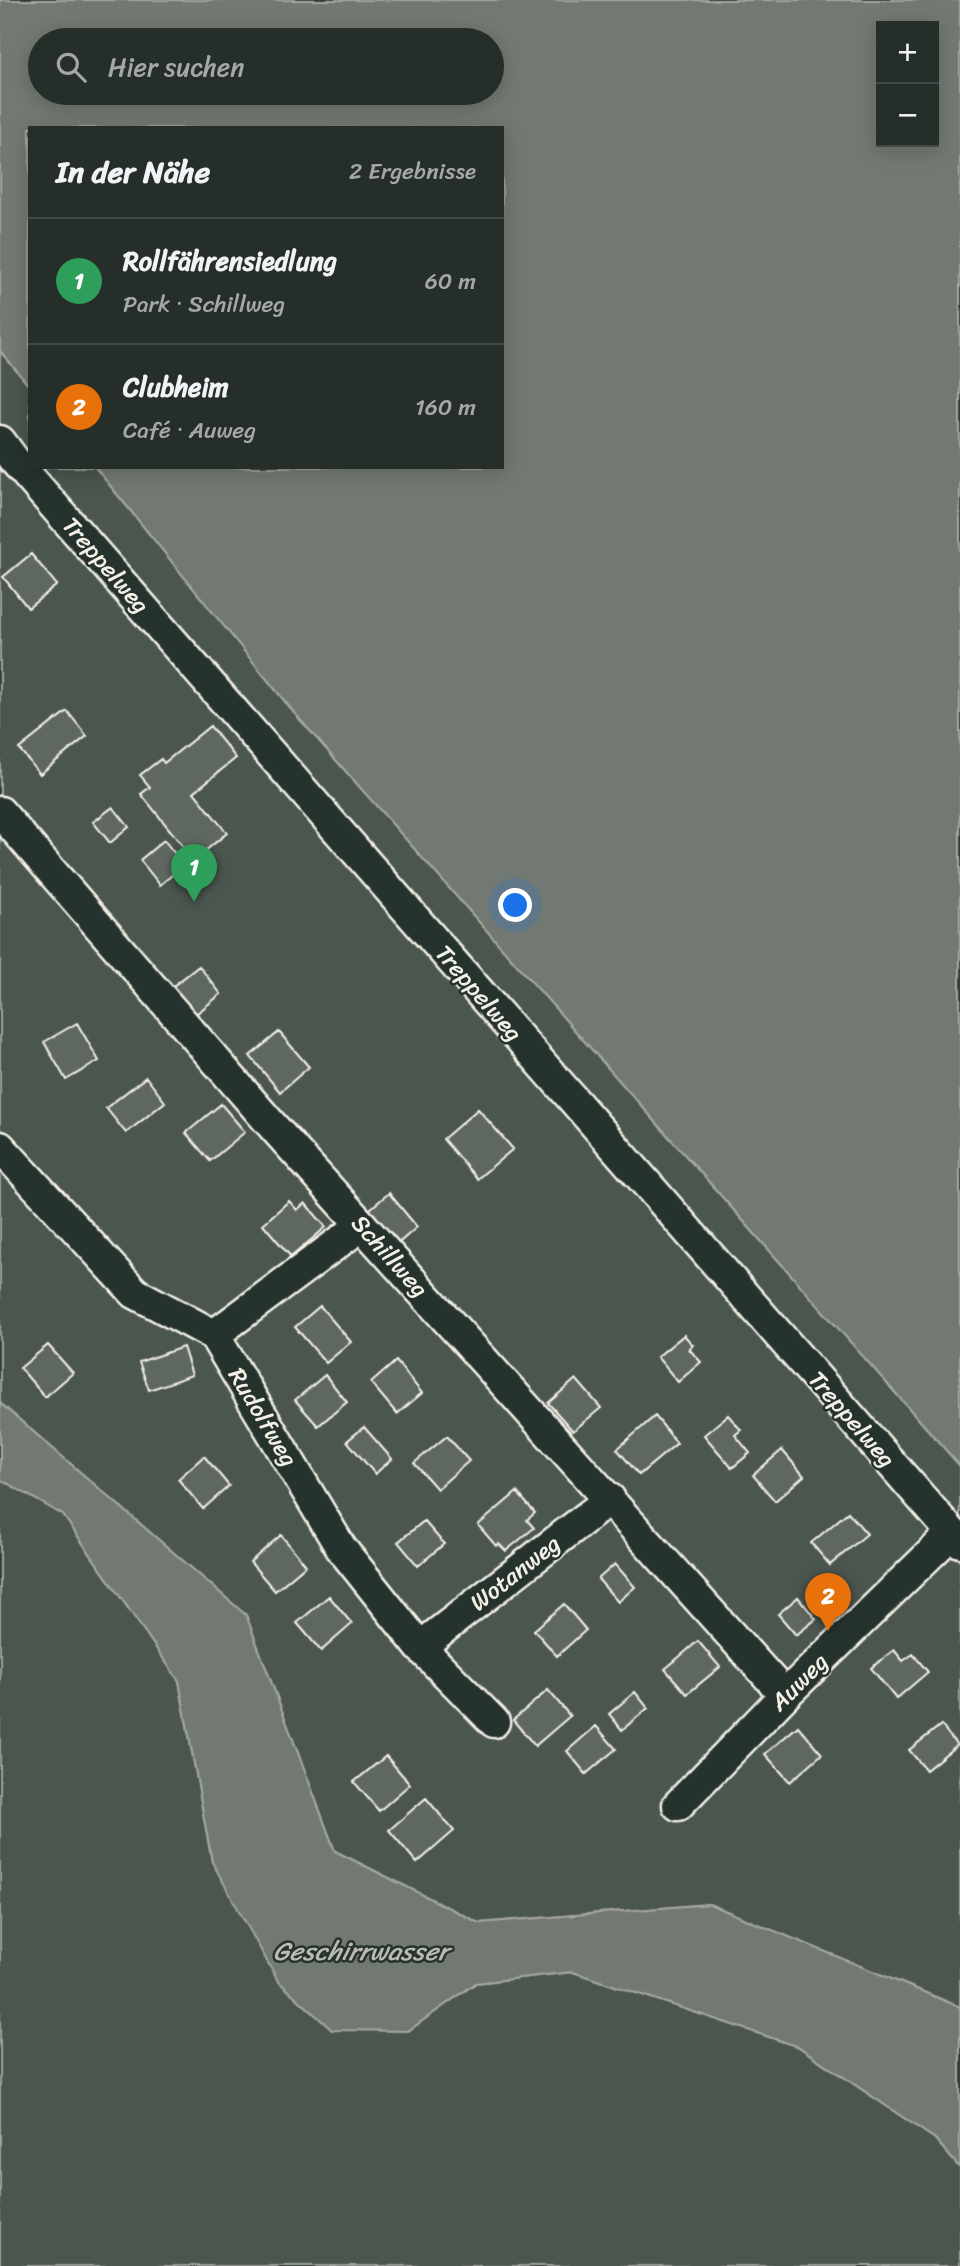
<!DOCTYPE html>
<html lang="de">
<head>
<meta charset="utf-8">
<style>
  :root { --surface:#262e2a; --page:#323a36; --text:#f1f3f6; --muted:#a4a8a8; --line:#424a47; --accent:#d6ab8b }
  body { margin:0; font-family:Sriracha,sans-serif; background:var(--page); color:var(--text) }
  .controls { position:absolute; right:21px; top:21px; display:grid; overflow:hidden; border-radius:0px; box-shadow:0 4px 18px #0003 }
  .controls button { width:63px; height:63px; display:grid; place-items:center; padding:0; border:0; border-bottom:2px solid var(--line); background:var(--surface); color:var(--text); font:35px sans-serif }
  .you { position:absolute; left:516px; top:906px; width:24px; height:24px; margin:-18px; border:5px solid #fff; border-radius:50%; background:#1a73e8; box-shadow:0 0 0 10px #1a73e833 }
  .badge { display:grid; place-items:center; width:46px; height:46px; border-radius:50%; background:var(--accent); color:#fff; font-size:23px; font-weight:700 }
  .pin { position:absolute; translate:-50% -58px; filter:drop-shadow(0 2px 4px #0008) }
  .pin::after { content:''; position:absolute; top:37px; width:24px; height:21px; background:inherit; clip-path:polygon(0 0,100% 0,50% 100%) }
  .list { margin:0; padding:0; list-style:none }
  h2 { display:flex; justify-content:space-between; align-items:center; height:91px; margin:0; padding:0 28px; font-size:30px }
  h2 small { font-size:23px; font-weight:400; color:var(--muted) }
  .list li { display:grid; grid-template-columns:46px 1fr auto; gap:21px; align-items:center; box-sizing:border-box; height:126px; padding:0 28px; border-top:2px solid var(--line) }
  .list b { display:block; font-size:26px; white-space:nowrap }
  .list p { margin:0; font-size:23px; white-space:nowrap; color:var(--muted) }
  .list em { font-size:23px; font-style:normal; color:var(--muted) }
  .icon { flex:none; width:38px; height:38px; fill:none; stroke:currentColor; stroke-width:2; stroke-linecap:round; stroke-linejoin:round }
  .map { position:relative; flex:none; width:960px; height:2266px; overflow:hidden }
  .search { position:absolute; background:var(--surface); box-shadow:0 4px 18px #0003; left:28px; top:28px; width:476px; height:77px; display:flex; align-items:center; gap:18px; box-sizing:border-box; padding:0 24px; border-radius:38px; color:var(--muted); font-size:26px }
  .panel { position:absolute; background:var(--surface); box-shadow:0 4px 18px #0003; left:28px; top:126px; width:476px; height:343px; border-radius:0px }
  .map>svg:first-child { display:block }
  .green { fill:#4c564f; stroke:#a0a49c; stroke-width:2 }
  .water { fill:#727972; stroke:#a6a9a1; stroke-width:2; fill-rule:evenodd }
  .building { fill:#5f6861; stroke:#f4f1e8; stroke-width:2 }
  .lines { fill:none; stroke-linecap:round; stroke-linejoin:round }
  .minor-casing { stroke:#f4f1e8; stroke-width:35 }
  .minor { stroke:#26332d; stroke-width:30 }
  .labels { text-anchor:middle; stroke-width:5; stroke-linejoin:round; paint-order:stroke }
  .street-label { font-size:24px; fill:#f4f1e8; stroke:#26332d }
  .water-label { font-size:26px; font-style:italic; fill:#babbb3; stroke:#26332d }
</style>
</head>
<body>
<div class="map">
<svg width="960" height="2266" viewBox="0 0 960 2266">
  <rect width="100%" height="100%" fill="#323e38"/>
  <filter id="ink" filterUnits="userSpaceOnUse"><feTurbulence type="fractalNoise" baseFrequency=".0143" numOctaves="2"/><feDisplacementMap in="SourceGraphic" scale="14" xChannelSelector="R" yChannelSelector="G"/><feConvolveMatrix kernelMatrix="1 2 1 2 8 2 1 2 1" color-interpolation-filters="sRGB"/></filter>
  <g filter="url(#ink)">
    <path class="green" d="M0 351 30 387V467H95L296 715 960 1466V2007L709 1904 479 1923 335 1851 246 1615 0 1403Z
      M0 1479 63 1515 179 1681 212 1862 408 2031 476 1983 573 1972 799 2047 935 2139 960 2168V2266H0Z"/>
    <path class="water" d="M0 0H960V1466L296 715 95 467H502V128H30V387L0 351ZM881 26H934V142H881ZM40 40H492V93H40Z
      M0 1403 246 1615 335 1851 479 1923 709 1904 960 2007V2168L935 2139 799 2047 573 1972 476 1983 408 2031 332 2030 278 1981 212 1862 179 1681 63 1515 0 1479Z"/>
    <path class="building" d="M31 554 57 585 28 608 3 577Z
      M67 711 87 736 40 774 19 749Z
      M210 726 236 758 194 792 227 833 194 860 141 794 150 787 140 775 161 759 164 763Z
      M113 807 129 827 110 843 93 822Z
      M164 840 184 865 160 885 140 860Z
      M199 966 221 994 191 1018 168 990Z
      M77 1023 99 1061 66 1080 44 1042Z
      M279 1032 309 1067 280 1092 250 1056Z
      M146 1077 165 1102 126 1133 106 1108Z
      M221 1104 245 1132 210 1161 186 1133Z
      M478 1109 513 1149 477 1179 443 1139Z
      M389 1193 417 1227 393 1248 364 1214Z
      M289 1201 297 1210 305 1203 326 1227 291 1257 263 1224Z
      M320 1306 351 1342 326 1363 295 1327Z
      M684 1335 693 1345 689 1349 701 1362 678 1382 657 1357Z
      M48 1345 73 1373 45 1397 20 1368Z
      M183 1347 192 1375 149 1390 139 1362Z
      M396 1361 422 1393 397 1414 371 1383Z
      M325 1375 347 1402 318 1426 295 1400Z
      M576 1379 601 1408 573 1431 548 1403Z
      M728 1415 741 1430 735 1435 750 1453 732 1468 704 1435Z
      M655 1416 677 1443 639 1475 617 1449Z
      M364 1427 392 1459 375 1474 347 1441Z
      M447 1436 469 1461 437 1489 414 1463Z
      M782 1450 804 1476 775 1501 753 1475Z
      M204 1456 229 1486 203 1509 178 1479Z
      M517 1492 535 1513 527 1520 534 1528 506 1551 499 1544 496 1546 478 1525Z
      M848 1512 867 1534 830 1565 811 1543Z
      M424 1521 444 1544 418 1566 398 1542Z
      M281 1535 306 1565 275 1591 250 1562Z
      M615 1564 635 1587 618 1602 598 1579Z
      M329 1596 352 1624 321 1651 297 1623Z
      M798 1597 816 1619 796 1635 778 1614Z
      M564 1604 586 1630 557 1656 534 1630Z
      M698 1641 720 1667 687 1694 665 1669Z
      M894 1650 903 1661 913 1654 928 1672 896 1699 871 1668Z
      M548 1690 570 1716 535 1746 513 1720Z
      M635 1692 648 1708 622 1730 609 1714Z
      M941 1725 957 1745 926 1770 909 1750Z
      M596 1726 616 1749 586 1774 567 1751Z
      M798 1726 822 1754 790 1782 765 1754Z
      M386 1756 410 1784 379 1811 354 1782Z
      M426 1798 454 1831 417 1863 389 1830Z"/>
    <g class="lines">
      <g class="minor-casing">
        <path id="minor" d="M0 441 14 460 960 1542
          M0 812 277 1131 785 1695
          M0 1147 135 1293 214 1335 341 1548 420 1647 494 1722
          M214 1335 362 1225
          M420 1647 610 1499
          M678 1805 785 1695 952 1533"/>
      </g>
      <use href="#minor" class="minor"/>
    </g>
  </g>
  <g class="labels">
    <g class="street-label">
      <text transform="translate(106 565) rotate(49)" y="8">Treppelweg</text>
      <text transform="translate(479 993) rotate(49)" y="8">Treppelweg</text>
      <text transform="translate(390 1256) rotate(48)" y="8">Schillweg</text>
      <text transform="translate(263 1417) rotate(59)" y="8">Rudolfweg</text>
      <text transform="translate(852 1419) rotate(49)" y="8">Treppelweg</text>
      <text transform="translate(515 1573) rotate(-38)" y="8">Wotanweg</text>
      <text transform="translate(799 1682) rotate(-45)" y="8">Auweg</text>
    </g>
    <g class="water-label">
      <text x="361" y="1960">Geschirrwasser</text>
    </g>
  </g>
</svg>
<div class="controls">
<button>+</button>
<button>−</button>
</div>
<div class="you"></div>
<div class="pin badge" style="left:194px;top:902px;background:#2e9e5b">1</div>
<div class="pin badge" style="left:828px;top:1631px;background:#e8710a">2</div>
<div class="search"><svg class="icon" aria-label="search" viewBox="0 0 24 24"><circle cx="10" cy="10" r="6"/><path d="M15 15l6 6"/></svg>Hier suchen</div>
<section class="panel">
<h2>In der Nähe<small>2 Ergebnisse</small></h2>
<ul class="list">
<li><span class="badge" style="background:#2e9e5b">1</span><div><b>Rollfährensiedlung</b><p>Park · Schillweg</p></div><em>60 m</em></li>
<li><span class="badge" style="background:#e8710a">2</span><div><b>Clubheim</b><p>Café · Auweg</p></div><em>160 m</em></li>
</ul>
</section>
</div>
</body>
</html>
